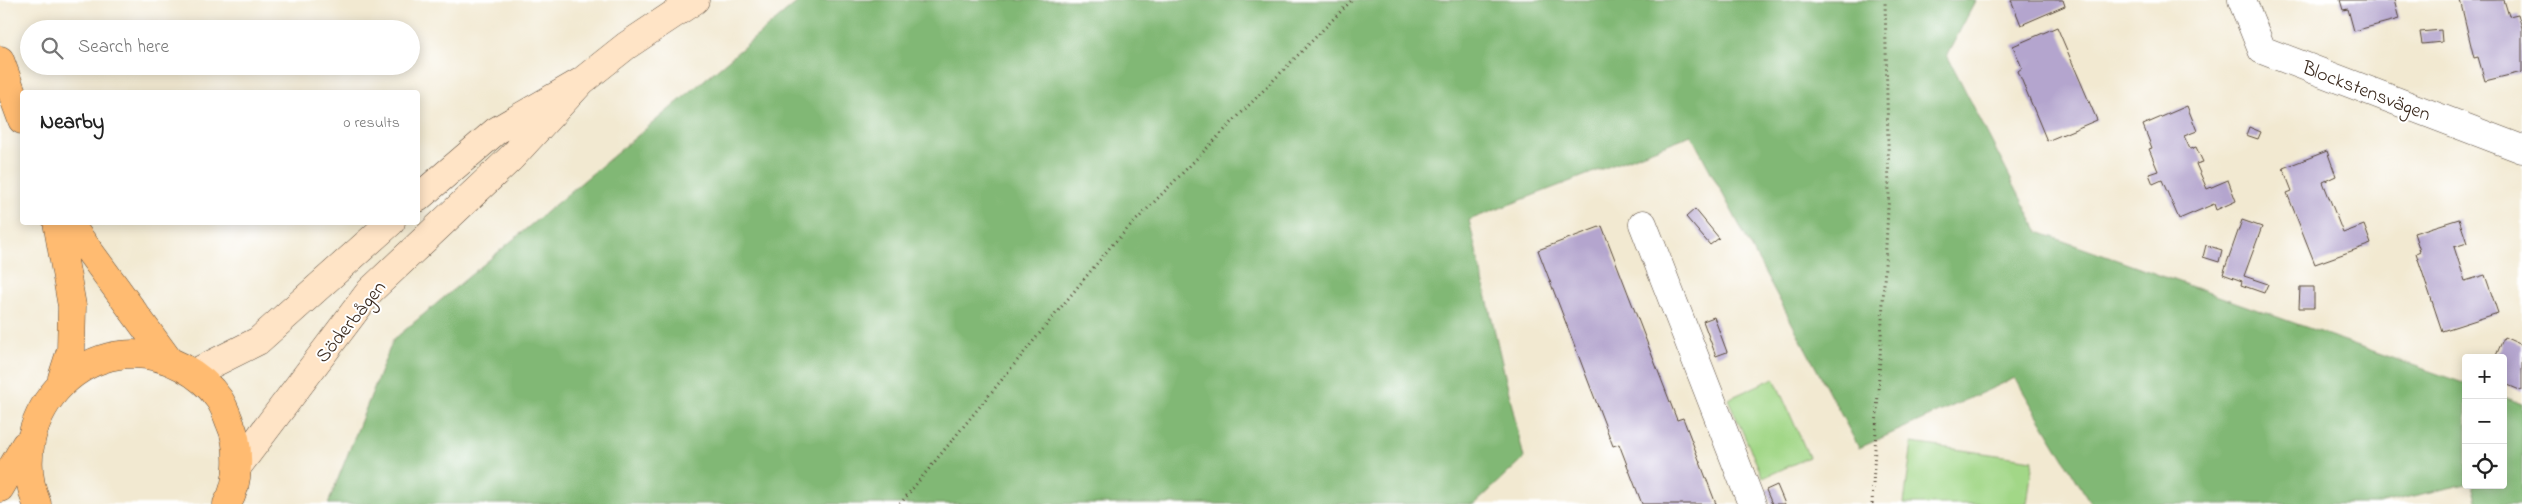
<!DOCTYPE html>
<html lang="en">
<head>
<meta charset="utf-8">
<style>
  :root { --surface:#fff; --page:#f6f6f6; --text:#222; --muted:#767676; --line:#e0e0e0 }
  body { margin:0; font-family:"Indie Flower",sans-serif; background:var(--page); color:var(--text) }
  .controls { position:absolute; right:15px; bottom:15px; display:grid; overflow:hidden; border-radius:5px; box-shadow:0 2px 12px #0003 }
  .controls button { width:45px; height:45px; display:grid; place-items:center; padding:0; border:0; border-bottom:1px solid var(--line); background:var(--surface); color:var(--text); font:25px sans-serif }
  .list { margin:0; padding:0; list-style:none }
  h2 { display:flex; justify-content:space-between; align-items:center; height:65px; margin:0; padding:0 20px; font-size:21px }
  h2 small { font-size:16px; font-weight:400; color:var(--muted) }
  .icon { flex:none; width:28px; height:28px; fill:none; stroke:currentColor; stroke-width:2; stroke-linecap:round; stroke-linejoin:round }
  .map { position:relative; flex:none; width:2522px; height:504px; overflow:hidden }
  .search { position:absolute; background:var(--surface); box-shadow:0 2px 12px #0003; left:20px; top:20px; width:400px; height:55px; display:flex; align-items:center; gap:12px; box-sizing:border-box; padding:0 18px; border-radius:28px; color:var(--muted); font-size:19px }
  .panel { position:absolute; background:var(--surface); box-shadow:0 2px 12px #0003; left:20px; top:90px; width:400px; height:135px; border-radius:5px }
  .map>svg:first-child { display:block }
  .green { fill:#a2d787; stroke:#6e8052 }
  .forest { fill:#81b874; stroke:#5e7149 }
  .building { fill:#b4a5ce }
  .lines { fill:none; stroke-linecap:round; stroke-linejoin:round }
  .street-casing { stroke:#564739; stroke-width:29 }
  .secondary-casing { stroke:#564739; stroke-width:29 }
  .primary-casing { stroke:#564739; stroke-width:29 }
  .path { stroke:#564739; stroke-width:3; stroke-dasharray:1 4; stroke-linecap:butt }
  .street { stroke:#fff; stroke-width:28 }
  .secondary { stroke:#ffe4c6; stroke-width:28 }
  .primary { stroke:#ffbb71; stroke-width:28 }
  .labels { text-anchor:middle; stroke-width:4; stroke-linejoin:round; paint-order:stroke }
  .street-label { font-size:20px; fill:#3b2a1e; stroke:#fff }
</style>
</head>
<body>
<div class="map">
<svg width="2522" height="504" viewBox="0 0 2522 504">
  <rect width="100%" height="100%" fill="#fff"/>
  <filter id="ink" filterUnits="userSpaceOnUse"><feTurbulence type="fractalNoise" baseFrequency=".02" numOctaves="2"/><feDisplacementMap in="SourceGraphic" scale="10" xChannelSelector="R" yChannelSelector="G"/><feConvolveMatrix kernelMatrix="1 2 1 2 8 2 1 2 1" color-interpolation-filters="sRGB"/></filter>
  <filter id="wash" filterUnits="userSpaceOnUse"><feTurbulence type="fractalNoise" baseFrequency=".0096" numOctaves="4" result="noise"/><feDisplacementMap in="SourceGraphic" scale="20" xChannelSelector="R" yChannelSelector="G"/><feGaussianBlur stdDeviation="1.12" result="paint"/><feColorMatrix in="noise" values="0 0 0 0 0 0 0 0 0 0 0 0 0 0 0 0 0 1.4 0 .05"/><feComposite in="paint" operator="in"/></filter>
  <g filter="url(#wash)">
    <rect width="100%" height="100%" fill="#f2e9d1"/>
    <path class="green" d="M1774 378 1809 457 1763 478 1728 399Z
      M1912 443 2033 460 2027 504H1904Z"/>
    <path class="forest" d="M800 0H1976L1947 55 2038 232 2466 384V484L2378 504H2091L2015 378 1859 448 1691 135 1469 220 1524 458 1475 504H328L393 340Z
      M2503 397 2522 404V504H2477L2472 485H2503Z"/>
    <g id="blocks">
      <path class="building" d="M2011 0H2063L2065 6 2021 25Z
        M2340 0H2394L2399 19 2354 31 2348 9 2343 10Z
        M2460 0H2504L2509 16 2518 14 2522 28V72L2485 81 2478 57 2474 58Z
        M2057 27 2097 120 2047 141 2018 71 2022 68 2013 46Z
        M2441 30 2442 42 2422 44 2420 32Z
        M2187 106 2197 131 2184 136 2190 149 2196 147 2203 162 2196 164 2207 189 2228 180 2236 201 2216 210 2214 204 2179 219 2162 180 2153 184 2149 174 2158 171 2149 149 2152 148 2143 125Z
        M2249 127 2261 132 2258 139 2246 135Z
        M2327 151 2336 176 2323 182 2343 233 2364 225 2371 244 2315 264 2287 193 2292 191 2283 168Z
        M1695 209 1719 238 1710 245 1686 217Z
        M2459 219 2467 243 2454 247 2465 281 2485 275 2498 313 2442 331 2416 253 2420 251 2414 233Z
        M2242 220 2262 227 2244 276 2268 284 2264 293 2241 285 2242 281 2223 274Z
        M1602 226 1677 420 1683 418 1716 504H1642L1619 444 1613 446 1538 250Z
        M2206 245 2222 250 2219 262 2203 257Z
        M2300 287H2314V308H2299Z
        M1714 317 1727 352 1716 356 1703 321Z
        M2504 337 2522 345V391L2503 383V358H2495Z
        M1777 485 1785 504H1772L1766 490Z"/>
    </g>
  </g>
  <g filter="url(#ink)">
    <use href="#blocks" fill-opacity="0" stroke="#564739" stroke-width="1"/>
    <g class="lines">
      <g class="street-casing">
        <path id="street" d="M2242 0 2262 50 2522 149
          M1643 224 1752 504"/>
      </g>
      <g class="secondary-casing">
        <path id="secondary" d="M418 198 496 131 582 81 626 46 695 0
          M194 373 258 341 391 222
          M238 466 370 291 511 158 582 81"/>
      </g>
      <g class="primary-casing">
        <path id="primary" d="M0 60 22 120
          M57 222 72 306 71 350 62 378
          M68 222 168 359
          M0 488 25 445
          M37 504C0 413 94 319 182 367 195 374 210 386 219 399 224 406 227 415 230 423 240 444 240 484 227 504"/>
      </g>
      <path class="path" d="M900 504 1112 245 1352 0
        M1872 504 1889 191 1885 0"/>
      <use href="#street" class="street"/>
      <use href="#secondary" class="secondary"/>
      <use href="#primary" class="primary"/>
    </g>
  </g>
  <g class="labels">
    <g class="street-label">
      <text transform="translate(2367 90) rotate(21)" y="7">Blockstensvägen</text>
      <text transform="translate(350 321) rotate(-51)" y="7">Söderbågen</text>
    </g>
  </g>
</svg>
<div class="controls">
<button>+</button>
<button>−</button>
<button><svg class="icon" aria-label="locate" viewBox="0 0 24 24"><circle cx="12" cy="12" r="6"/><path d="M12 2v4M12 18v4M2 12h4M18 12h4"/></svg></button>
</div>
<div class="search"><svg class="icon" aria-label="search" viewBox="0 0 24 24"><circle cx="10" cy="10" r="6"/><path d="M15 15l6 6"/></svg>Search here</div>
<section class="panel">
<h2>Nearby<small>0 results</small></h2>
<ul class="list">
</ul>
</section>
</div>
</body>
</html>
